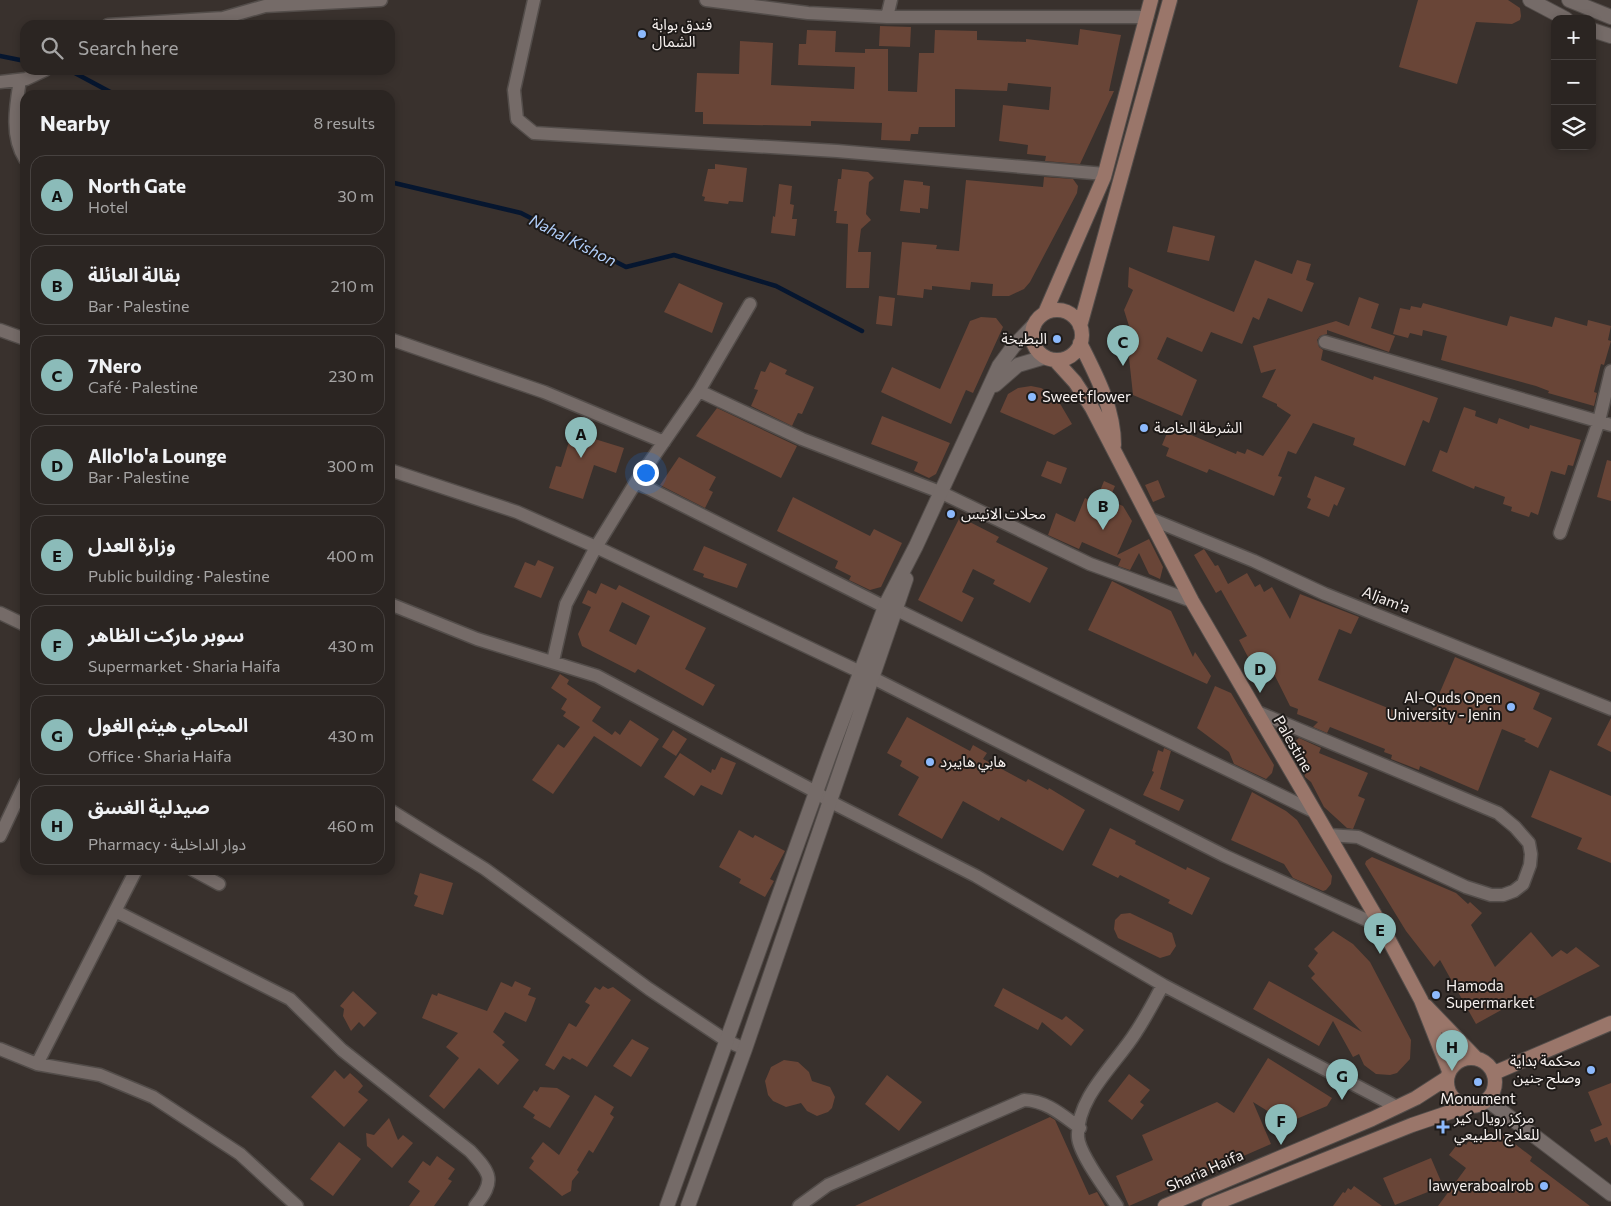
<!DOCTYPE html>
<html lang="en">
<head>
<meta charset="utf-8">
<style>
  :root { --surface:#2b2522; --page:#332d2a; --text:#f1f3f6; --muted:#a6a5a5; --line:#474240; --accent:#8bbbb9 }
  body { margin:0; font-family:Commissioner,"Noto Sans Arabic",sans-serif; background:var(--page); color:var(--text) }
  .controls { position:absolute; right:15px; top:15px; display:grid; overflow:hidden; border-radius:10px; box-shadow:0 2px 8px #0003 }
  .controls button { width:45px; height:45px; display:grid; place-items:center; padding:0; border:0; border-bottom:1px solid var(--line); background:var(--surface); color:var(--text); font:25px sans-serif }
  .you { position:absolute; left:645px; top:472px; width:18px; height:18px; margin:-12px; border:4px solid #fff; border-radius:50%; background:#1a73e8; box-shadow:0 0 0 8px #1a73e833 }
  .badge { display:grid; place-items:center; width:32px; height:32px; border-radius:50%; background:var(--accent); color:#111; font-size:16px; font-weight:700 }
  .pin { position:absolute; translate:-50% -41px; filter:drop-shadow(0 1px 2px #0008) }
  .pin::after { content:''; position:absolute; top:26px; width:18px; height:15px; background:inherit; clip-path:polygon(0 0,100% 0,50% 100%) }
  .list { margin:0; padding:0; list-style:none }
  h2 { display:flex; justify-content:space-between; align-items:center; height:65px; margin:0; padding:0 20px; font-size:21px }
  h2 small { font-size:16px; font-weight:400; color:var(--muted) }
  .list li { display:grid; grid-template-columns:32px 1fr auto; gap:15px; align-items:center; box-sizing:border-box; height:80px; margin:0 10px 10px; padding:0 10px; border:1px solid var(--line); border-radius:15px }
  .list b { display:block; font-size:19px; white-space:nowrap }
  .list p { margin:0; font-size:16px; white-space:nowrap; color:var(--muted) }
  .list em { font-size:16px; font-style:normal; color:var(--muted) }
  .icon { flex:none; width:28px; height:28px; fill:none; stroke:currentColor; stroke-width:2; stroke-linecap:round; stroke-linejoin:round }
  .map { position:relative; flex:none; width:1611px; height:1206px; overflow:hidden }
  .search { position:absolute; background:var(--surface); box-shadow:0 2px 8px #0003; left:20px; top:20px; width:375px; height:55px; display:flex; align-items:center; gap:12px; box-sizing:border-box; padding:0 18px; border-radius:15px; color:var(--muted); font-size:19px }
  .panel { position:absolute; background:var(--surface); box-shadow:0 2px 8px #0003; left:20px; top:90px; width:375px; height:785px; border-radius:15px }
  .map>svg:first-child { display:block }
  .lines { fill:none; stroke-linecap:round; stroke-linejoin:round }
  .stream { stroke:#06162f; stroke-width:4.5 }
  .building { fill:#694537; fill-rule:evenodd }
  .minor-casing { stroke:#534d4a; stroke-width:15 }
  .tertiary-casing { stroke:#534d4a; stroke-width:16 }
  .secondary-casing { stroke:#534d4a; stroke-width:16 }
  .minor { stroke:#756b68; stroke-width:12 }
  .tertiary { stroke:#756b68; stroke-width:14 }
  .secondary { stroke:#9a766a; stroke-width:14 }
  .poi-dot { fill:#8cb9fc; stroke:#1e1a18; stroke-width:2 }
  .labels { text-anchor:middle; stroke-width:4; stroke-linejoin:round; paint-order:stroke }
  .poi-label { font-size:15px; fill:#f6f0ee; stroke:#1e1a18; text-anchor:start }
  .street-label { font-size:15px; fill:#f6f0ee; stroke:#1e1a18 }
  .water-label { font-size:16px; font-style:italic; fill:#b1cef9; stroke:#1e1a18 }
</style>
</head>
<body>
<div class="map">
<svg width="1611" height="1206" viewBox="0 0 1611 1206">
  <rect width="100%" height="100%" fill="#39312d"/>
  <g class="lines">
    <path class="stream" d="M0 56 25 61
      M64 70 73 72 114 94 159 95
      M390 182 521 213 626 267 674 255 776 286 862 331"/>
  </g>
  <path class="building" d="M1418 0H1508L1520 8 1521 16 1520 20 1512 24 1476 22 1457 84 1399 67Z
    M880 26 911 27 910 47 879 46Z
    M1080 29 1121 35 1109 91H1114L1080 164 1045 161 1046 156 1027 154 1028 145 999 141 1003 105 1049 110 1051 87 1008 83 1007 91 955 89V127H919L918 134H911L910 141 881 140 882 123 811 121V126L703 124V112H695L697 73 739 74 740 41 773 43 771 85 854 89 855 67 798 65 799 44H806L807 30 836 31 835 52 865 53V49H888V91L917 92 919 53H934L935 30 977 31V40L1026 42V39L1078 45Z
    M715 164 747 168 743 202 729 201 728 204 704 201 705 197 702 196 708 169H715Z
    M842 169 868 172 874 178 869 182 866 214 871 220 861 229 858 252H871L869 288H846L848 224 836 223 837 211H834L838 179H841Z
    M1044 177 1073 179 1078 186 1077 193 1030 282 1024 289 1009 296H992L993 284 971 282 970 290 932 286V290L924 289 923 298 897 295 902 242 937 245 936 249 959 251 966 180 1043 187Z
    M904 180 923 182V185L930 186 928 209 920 208V213L900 211Z
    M779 184 792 186 790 204 794 205 792 219H797L795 236 771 233 773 216 775 217Z
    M1173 226 1215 236 1209 261 1167 252Z
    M1255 260 1292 274 1297 260 1311 264 1306 280 1314 283 1302 312 1268 298 1259 320 1253 317 1242 344 1211 332 1202 352 1167 337 1157 359 1197 380 1182 416 1133 395 1127 339 1134 342 1124 310 1133 290 1128 287 1129 267 1234 312Z
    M679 283 723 303 712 333 664 312Z
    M879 296 895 298 892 326 876 324Z
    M1359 297 1379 304 1371 328 1395 336 1389 352 1327 330V334L1320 336 1317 340 1319 347 1323 350 1321 360 1373 380 1374 376 1438 398 1429 423 1423 420 1405 466 1353 445 1355 438 1313 423 1296 454 1288 451 1278 476 1282 477 1274 496 1209 469 1207 473 1166 456 1169 448 1162 445 1170 426 1236 454 1237 451 1245 454 1247 449 1263 456 1291 415 1277 406V404L1262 397 1276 369 1261 373 1253 346 1336 321 1349 326Z
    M1423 303 1507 326 1510 316 1552 327 1555 317 1587 326 1588 320 1611 326 1608 340 1611 341 1604 365 1601 364 1594 392 1597 393 1594 406 1548 393 1549 391 1536 386 1441 360 1447 336 1423 330 1422 336 1410 333 1408 338 1393 334 1400 308 1410 310 1411 306 1421 308Z
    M981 317 996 318 1003 327 973 393 966 390 951 424 881 392 892 367 940 389 970 321Z
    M770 362 787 370 785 374 814 387 802 414 798 413 792 426 751 406 758 390 754 389 761 371 765 372Z
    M1031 386 1041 388 1055 395 1072 424 1054 435 1000 412 1008 394 1018 388Z
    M1464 407 1476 411 1475 416 1497 424 1499 418 1529 429 1530 425 1581 440 1573 466 1568 465 1565 475 1551 471 1538 515 1531 512 1529 517 1511 511 1512 507 1503 504 1505 497 1475 486 1474 489 1432 471 1440 450 1447 453Z
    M717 408 797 446 781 478 696 436Z
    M882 416 950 443 936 474 929 478 914 471 918 462 871 444Z
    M572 432 624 448 616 473 594 465 583 499 549 488 556 466 561 467Z
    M679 457 716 477 709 490 713 492 705 508 660 485Z
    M1607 460 1611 461V501L1597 497Z
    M1047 461 1067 468 1061 484 1041 476Z
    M1315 476 1345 488 1337 506 1334 504 1329 517 1307 508 1311 499 1307 497Z
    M1158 480 1165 497 1153 502 1145 485Z
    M1104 481 1115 486 1109 500 1123 506 1132 521 1117 555 1149 539 1163 567 1160 579 1149 574 1139 553 1130 570 1118 566 1121 559 1082 542 1079 549 1048 535 1056 513 1075 522 1085 498 1095 503Z
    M793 497 870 536 874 529 902 543 881 587 870 590 849 580 851 576 835 568 838 561 777 531Z
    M960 517 999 537 996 542 1048 568 1030 603 993 584 995 580 973 569 962 592 974 598 962 622 918 600Z
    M704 546 747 564 737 588 703 577 704 574 693 570Z
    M1204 549 1215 566 1218 565 1228 584 1247 573 1255 587 1260 584 1264 592 1272 587 1290 619 1300 594 1359 617 1351 634 1339 629 1318 680 1408 716 1409 713 1428 720 1455 657 1540 693 1533 709 1552 718 1538 748 1524 741 1526 739 1502 729 1478 791 1420 766 1419 770 1391 759 1392 755 1384 752 1385 749 1330 727 1327 733 1313 727 1318 722 1297 714 1298 709 1290 706 1270 666 1257 674 1239 640 1247 636 1221 590 1216 593 1194 555Z
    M538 560 554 567 541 598 514 587 525 562 535 566Z
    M1112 581 1171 611 1193 657 1195 652 1211 676 1207 684 1088 630Z
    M601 583 616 590 619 585 706 628 685 669 715 685 703 706 638 669 635 673 582 646 578 634 591 607 582 603 588 590 596 594ZM622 602 650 616 636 645 609 631Z
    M560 674 569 680 567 684 601 707 592 721 612 735 615 731 620 735 630 720 659 739 641 767 594 736 553 794 532 780 558 744 564 748 580 727 563 716 566 712 561 709 567 699 551 688Z
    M1215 686 1231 693 1274 765 1272 773 1266 779 1234 764 1229 752 1197 728Z
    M907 717 970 751 973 745 987 753 983 759 1026 782 1028 779 1048 790 1049 788 1085 810 1063 851 1001 817 999 821 963 801 942 839 898 815 919 777 900 766 902 761 887 753Z
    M1611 718V752L1597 745Z
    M673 730 687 739 676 756 662 747Z
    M1299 738 1321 748 1319 753 1368 773 1358 796 1365 799 1353 829 1347 828 1324 807 1311 782 1305 777 1303 767 1290 746Z
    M1164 748 1171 751 1160 789 1184 800 1179 811 1143 795 1154 772 1152 771 1158 750 1163 752Z
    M680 753 711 773 712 769 715 770 721 757 736 763 722 795 701 785 694 796 664 777Z
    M1550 770 1611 796V863L1577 849 1582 838 1531 817Z
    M1252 792 1286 811 1297 820 1332 876 1331 884 1326 890 1323 891 1293 878 1284 864 1231 840Z
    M1110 828 1136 841 1135 844 1186 870 1187 867 1210 878 1192 915 1168 903 1170 900 1120 875 1118 878 1092 865Z
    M739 830 753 838 755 835 785 851 770 879 774 881 765 897 739 883 741 879 719 867Z
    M1372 857 1456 893 1468 904 1470 902 1482 913 1471 925 1495 967 1531 932 1552 957 1561 950 1567 954 1576 947 1600 966 1526 1003 1523 998 1476 1024 1440 960 1434 967 1406 931 1365 864 1366 861Z
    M420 873 453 883 443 915 414 906 418 896 414 894Z
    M1130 913 1172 933 1176 946 1170 955 1160 958 1118 938 1114 929 1115 920 1121 914Z
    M1333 931 1353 944 1370 962 1411 1040 1410 1059 1397 1073 1390 1075 1376 1074 1364 1065 1359 1054 1353 1057 1333 1021 1319 1046 1253 1009 1269 981 1362 1032 1311 978 1315 974 1308 966 1318 953 1314 949Z
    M515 981 531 988 528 995 536 998 531 1011 526 1022 505 1012 493 1032 505 1042 502 1045 519 1060 498 1085 479 1068 444 1109 429 1096 459 1058 446 1047 458 1033 422 1018 432 994 437 996 438 993 487 1011 501 982 512 987Z
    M603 986 608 989 613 987 631 1000 587 1067 572 1058 570 1060 563 1056 554 1070 545 1065 569 1023 576 1027 590 1005 585 1002 595 987 600 990Z
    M1003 988 1062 1020 1066 1016 1084 1030 1071 1046 1042 1022 1038 1030 994 1006Z
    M353 991 377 1013 364 1027 359 1022 351 1031 343 1016 344 1009 340 1006Z
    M632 1039 649 1048 631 1077 613 1066Z
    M1268 1058 1332 1098 1327 1106 1287 1123 1253 1102 1271 1144 1129 1206 1116 1176 1153 1160 1142 1135 1217 1102 1234 1113Z
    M784 1060 798 1062 809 1072 812 1081 830 1087 835 1097 832 1108 828 1112 817 1116 807 1111 801 1103 786 1107 773 1101 768 1095 765 1081 771 1067Z
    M335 1070 344 1079 350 1073 359 1081 363 1086 358 1092 368 1100 344 1127 311 1097Z
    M1129 1074 1150 1090 1140 1102 1144 1105 1132 1120 1108 1101Z
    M887 1075 922 1102 899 1131 865 1104Z
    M1611 1083V1146L1607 1137 1595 1142 1590 1130 1602 1125 1588 1092Z
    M540 1087 557 1088 570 1096 550 1128 533 1118 535 1115 523 1107 534 1090 537 1092Z
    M595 1095 614 1107 610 1114 614 1117 593 1153 589 1150 577 1170 579 1172 572 1181 571 1191 562 1196 529 1168 534 1161 531 1158 543 1142 559 1155Z
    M1050 1117 1055 1120 1089 1195 1097 1192 1105 1206H855Z
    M389 1118 398 1140 403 1135 413 1143 392 1168 367 1146 366 1133 374 1135Z
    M1488 1131 1499 1138 1502 1134 1532 1157 1530 1161 1590 1206H1438L1466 1168 1449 1155 1456 1146 1458 1147 1462 1142 1466 1145 1470 1139 1474 1142 1479 1136 1482 1139Z
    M339 1142 361 1159 333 1196 310 1179Z
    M437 1156 455 1169 448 1179 452 1181 434 1206H409L420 1191 408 1182 423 1161 430 1166Z
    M1431 1158 1443 1186 1395 1205 1383 1178Z
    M1354 1186 1382 1206H1333L1343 1192 1345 1193 1348 1188 1351 1190Z"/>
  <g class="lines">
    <g class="minor-casing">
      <path id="minor" d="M534 0 514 90 517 119 534 133 837 151 1105 174
        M706 0 808 13 887 17H1147
        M887 17 891 0
        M108 25 223 18 265 6 381 0
        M20 80C16 105 10 136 25 159
        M0 82 26 79 45 70
        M0 330 25 339
        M390 339 544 392 664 442
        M1325 342 1611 425
        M699 391 802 439 940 492 1090 564 1192 601
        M390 470 517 512 596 547 873 678 1225 856 1382 927
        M636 482 885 607
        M1151 519 1254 561 1325 594 1611 709
        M1560 533 1599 421 1611 371
        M390 604 477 639 597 676 816 792 829 801 976 876 1163 985 1397 1107
        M897 610 1313 811
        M0 613 25 625
        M553 661 566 604 596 547 636 482 699 391 750 304
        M1255 711 1498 813 1515 827 1529 843 1531 854 1530 865 1523 884 1514 891 1503 895H1491L1466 887 1358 837 1329 835
        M390 810 485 869 649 989 727 1041 745 1049
        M0 836 25 783
        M193 870 219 884
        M115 911 290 999 342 1050 470 1151C491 1173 496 1181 475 1206
        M0 1049 37 1064 100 1075 153 1097 240 1154 297 1206
        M37 1064 136 870
        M799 1206 828 1185 1024 1100C1047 1101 1062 1115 1080 1128
        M1117 1206C1107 1191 1079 1154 1078 1137 1076 1097 1117 1063 1136 1032 1146 1017 1154 1001 1163 985"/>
    </g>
    <g class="tertiary-casing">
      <path id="tertiary" d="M1530 0 1566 19
        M1569 0 1611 17
        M1592 30 1611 36
        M995 385 1018 365 1045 357
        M1487 1100 1611 1194
        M667 1206 829 756 886 604 916 546 999 366 1013 347 1034 325
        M688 1206 745 1049 906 579"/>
    </g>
    <g class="secondary-casing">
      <path id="secondary" d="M1032 335a25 25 0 1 1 50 0a25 25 0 1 1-50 0Z
        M1045 313 1104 177 1151 0
        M1080 326 1170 0
        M1080 343C1096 375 1114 408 1114 445
        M1055 360 1075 382 1092 408 1192 601 1382 927 1421 1000 1449 1071
        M1426 1006 1475 1057
        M1447 1082a24 24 0 1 1 48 0a24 24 0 1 1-48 0Z
        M1494 1073 1611 1023
        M1165 1206 1372 1119 1416 1098 1447 1078
        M1209 1206 1412 1125 1468 1106"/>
    </g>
    <use href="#minor" class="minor"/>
    <use href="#tertiary" class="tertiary"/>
    <use href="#secondary" class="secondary"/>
  </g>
  <g class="poi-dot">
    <circle cx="642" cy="34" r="5"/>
    <circle cx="1057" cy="339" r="5"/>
    <circle cx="1032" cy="397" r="5"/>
    <circle cx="1144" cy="428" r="5"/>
    <circle cx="951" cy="514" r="5"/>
    <circle cx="1511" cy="707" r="5"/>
    <circle cx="930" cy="762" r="5"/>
    <circle cx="1436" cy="995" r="5"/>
    <circle cx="1591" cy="1070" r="5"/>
    <circle cx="1478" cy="1082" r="5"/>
    <path d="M1440.5 1119.5h5v5h5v5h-5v5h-5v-5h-5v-5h5z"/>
    <circle cx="1544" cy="1186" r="5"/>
  </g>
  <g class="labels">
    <g class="poi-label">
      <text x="652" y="30">فندق بوابة<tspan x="652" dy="17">الشمال</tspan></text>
      <text x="1047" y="344" text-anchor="end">البطيخة</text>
      <text x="1042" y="402">Sweet flower</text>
      <text x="1154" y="433">الشرطة الخاصة</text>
      <text x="961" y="519">محلات الانيس</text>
      <text x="1501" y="703" text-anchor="end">Al-Quds Open<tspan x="1501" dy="17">University - Jenin</tspan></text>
      <text x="940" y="767">هابي هايبرد</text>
      <text x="1446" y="991">Hamoda<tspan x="1446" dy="17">Supermarket</tspan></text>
      <text x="1581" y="1066" text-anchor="end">محكمة بداية<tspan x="1581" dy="17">وصلح جنين</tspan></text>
      <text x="1478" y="1104" text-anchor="middle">Monument</text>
      <text x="1454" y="1123">مركز رويال كير<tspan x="1454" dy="17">للعلاج الطبيعي</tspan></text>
      <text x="1534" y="1191" text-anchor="end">lawyeraboalrob</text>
    </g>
    <g class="street-label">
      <text transform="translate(1386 600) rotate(21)" y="5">Aljam'a</text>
      <text transform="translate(1293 744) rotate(60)" y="5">Palestine</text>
      <text transform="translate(1205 1171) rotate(-24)" y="5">Sharia Haifa</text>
    </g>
    <g class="water-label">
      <text transform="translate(573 240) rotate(27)" y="6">Nahal Kishon</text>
    </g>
  </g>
</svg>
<div class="controls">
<button>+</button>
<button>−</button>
<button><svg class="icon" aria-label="layers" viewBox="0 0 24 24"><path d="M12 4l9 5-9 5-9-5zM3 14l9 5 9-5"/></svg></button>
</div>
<div class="you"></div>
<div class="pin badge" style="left:581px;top:458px">A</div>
<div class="pin badge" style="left:1103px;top:530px">B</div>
<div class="pin badge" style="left:1123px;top:366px">C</div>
<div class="pin badge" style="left:1260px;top:693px">D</div>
<div class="pin badge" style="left:1380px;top:954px">E</div>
<div class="pin badge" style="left:1281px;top:1145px">F</div>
<div class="pin badge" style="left:1342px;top:1100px">G</div>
<div class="pin badge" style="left:1452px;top:1071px">H</div>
<div class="search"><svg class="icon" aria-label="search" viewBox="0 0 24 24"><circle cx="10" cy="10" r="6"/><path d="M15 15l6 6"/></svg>Search here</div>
<section class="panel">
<h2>Nearby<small>8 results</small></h2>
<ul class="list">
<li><span class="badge">A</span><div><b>North Gate</b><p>Hotel</p></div><em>30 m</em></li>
<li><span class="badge">B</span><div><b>بقالة العائلة</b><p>Bar · Palestine</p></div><em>210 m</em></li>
<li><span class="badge">C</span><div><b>7Nero</b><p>Café · Palestine</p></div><em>230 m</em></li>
<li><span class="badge">D</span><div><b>Allo'lo'a Lounge</b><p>Bar · Palestine</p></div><em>300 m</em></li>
<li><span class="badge">E</span><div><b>وزارة العدل</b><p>Public building · Palestine</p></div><em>400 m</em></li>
<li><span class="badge">F</span><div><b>سوبر ماركت الظاهر</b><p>Supermarket · Sharia Haifa</p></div><em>430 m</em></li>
<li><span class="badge">G</span><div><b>المحامي هيثم الغول</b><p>Office · Sharia Haifa</p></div><em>430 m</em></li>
<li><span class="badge">H</span><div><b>صيدلية الغسق</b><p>Pharmacy · دوار الداخلية</p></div><em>460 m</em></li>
</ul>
</section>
</div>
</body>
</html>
